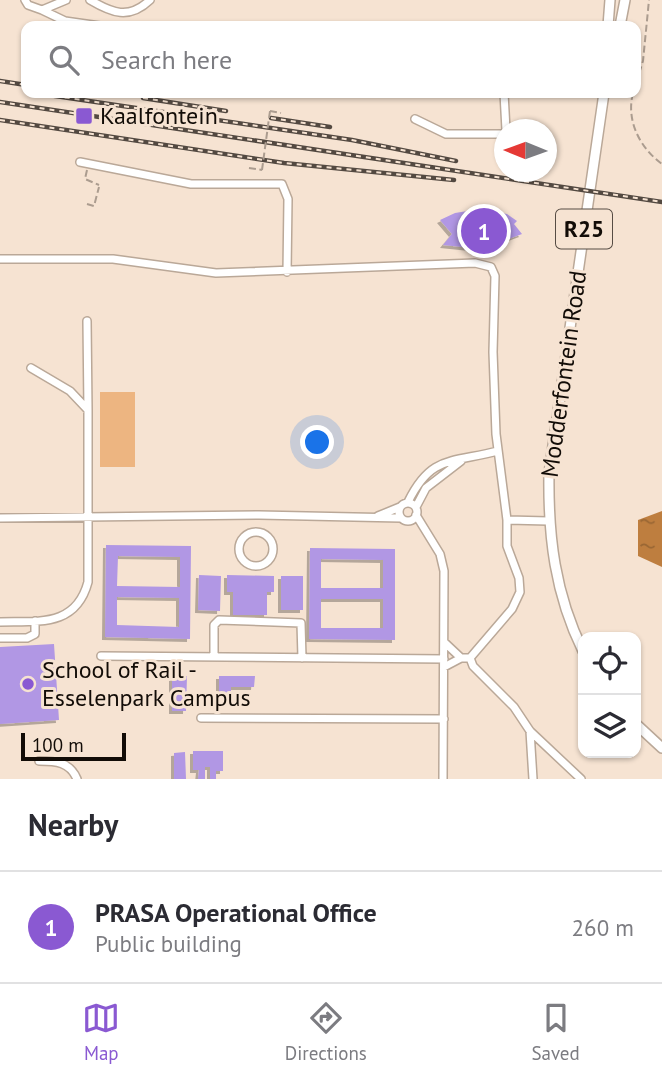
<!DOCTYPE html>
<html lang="en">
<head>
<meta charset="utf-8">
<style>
  :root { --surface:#fff; --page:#f7f7f7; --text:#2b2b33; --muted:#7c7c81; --line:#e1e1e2; --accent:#8a59d2 }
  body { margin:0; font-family:"PT Sans",sans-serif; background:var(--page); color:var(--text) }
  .controls { position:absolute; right:21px; bottom:21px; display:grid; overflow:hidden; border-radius:14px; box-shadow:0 2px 5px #0004 }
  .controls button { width:63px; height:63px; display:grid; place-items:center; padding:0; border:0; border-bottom:2px solid var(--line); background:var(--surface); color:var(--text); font:35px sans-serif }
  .compass { position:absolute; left:494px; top:119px; width:63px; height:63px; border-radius:50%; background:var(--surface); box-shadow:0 2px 5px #0004; rotate:271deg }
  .scale { position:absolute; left:21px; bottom:18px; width:105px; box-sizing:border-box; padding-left:7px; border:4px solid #120c07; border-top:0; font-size:19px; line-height:24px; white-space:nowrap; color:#120c07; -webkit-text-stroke:5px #f6e3d2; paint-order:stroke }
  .you { position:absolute; left:318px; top:443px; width:24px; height:24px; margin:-18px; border:5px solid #fff; border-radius:50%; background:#1a73e8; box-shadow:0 0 0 10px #1a73e833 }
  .badge { display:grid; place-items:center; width:46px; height:46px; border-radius:50%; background:var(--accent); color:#fff; font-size:23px; font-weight:700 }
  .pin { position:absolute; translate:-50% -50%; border:4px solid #fff; box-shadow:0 2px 7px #0006 }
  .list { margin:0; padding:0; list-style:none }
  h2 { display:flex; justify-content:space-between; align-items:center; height:91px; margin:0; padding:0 28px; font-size:30px }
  h2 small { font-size:23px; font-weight:400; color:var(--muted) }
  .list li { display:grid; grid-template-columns:46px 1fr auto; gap:21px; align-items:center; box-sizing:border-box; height:112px; padding:0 28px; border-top:2px solid var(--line) }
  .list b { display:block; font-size:26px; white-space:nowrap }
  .list p { margin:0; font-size:23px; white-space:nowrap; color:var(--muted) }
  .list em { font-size:23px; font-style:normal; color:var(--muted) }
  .icon { flex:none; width:38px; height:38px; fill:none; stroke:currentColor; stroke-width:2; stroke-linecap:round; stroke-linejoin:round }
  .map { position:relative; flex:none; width:662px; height:779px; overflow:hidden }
  .search { position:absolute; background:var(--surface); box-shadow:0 2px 5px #0004; left:21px; right:21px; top:21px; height:77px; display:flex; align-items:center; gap:18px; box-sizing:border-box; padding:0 24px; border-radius:14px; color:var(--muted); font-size:26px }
  .sheet { height:203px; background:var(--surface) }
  nav { display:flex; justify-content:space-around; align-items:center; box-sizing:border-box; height:98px; border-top:2px solid var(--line); background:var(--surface); font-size:19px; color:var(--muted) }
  nav a { display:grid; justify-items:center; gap:4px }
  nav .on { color:var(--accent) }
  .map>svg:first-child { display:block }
  .garden { fill:#edb581 }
  .water { fill:url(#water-ripples) }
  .building { fill:#b197e4; fill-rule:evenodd; filter:url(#shadow) }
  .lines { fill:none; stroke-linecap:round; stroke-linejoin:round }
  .minor-casing { stroke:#baa898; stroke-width:10 }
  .major-casing { stroke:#baa898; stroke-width:12 }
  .path { stroke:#ab9c8f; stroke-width:2; stroke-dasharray:7 3.5; stroke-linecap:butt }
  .minor { stroke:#fff; stroke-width:7 }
  .major { stroke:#fff; stroke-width:9 }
  .rail-casing { stroke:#534941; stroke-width:4.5 }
  .rail { stroke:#f6e3d2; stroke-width:2; stroke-dasharray:5; stroke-linecap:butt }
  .path-bridge { stroke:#ab9c8f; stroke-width:2; stroke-dasharray:7 3.5; stroke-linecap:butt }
  .poi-dot { fill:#8a59d2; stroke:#f6e3d2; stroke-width:2.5 }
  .labels { text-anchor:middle; stroke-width:6; stroke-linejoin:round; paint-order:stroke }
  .shield { fill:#f6e3d2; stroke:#564c44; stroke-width:2 }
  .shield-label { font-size:23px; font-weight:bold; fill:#120c07 }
  .poi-label { font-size:24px; fill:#120c07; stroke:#f6e3d2; text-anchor:start }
  .street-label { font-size:24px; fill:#120c07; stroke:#f6e3d2 }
</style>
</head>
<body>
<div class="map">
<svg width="662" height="779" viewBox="0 0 662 779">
  <defs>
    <pattern id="water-ripples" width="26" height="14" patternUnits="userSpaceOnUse" patternTransform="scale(1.75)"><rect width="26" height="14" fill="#be7e3f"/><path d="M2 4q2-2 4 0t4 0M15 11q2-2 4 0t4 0" fill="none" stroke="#963"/></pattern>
    <filter id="shadow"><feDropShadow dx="-3" dy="3" stdDeviation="0" flood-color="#0004"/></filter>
  </defs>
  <rect width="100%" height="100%" fill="#f6e3d2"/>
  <path class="garden" d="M100 392H135V467H100Z"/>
  <path class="water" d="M662 511V567L638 556V520Z"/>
  <path class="building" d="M480 209 507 214 517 221 514 224 522 234 482 249 443 245 452 234 440 220 455 213Z
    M106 545 191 546 190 639 105 637ZM118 556 180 557V587L117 586ZM117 597 179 598V627L117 625Z
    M310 548 395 549V640L309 639ZM321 559 383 560V588H321ZM321 599H383V628H321Z
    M199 575 221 576 220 611 198 610Z
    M227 575 274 576V592H267V615H233V592H227Z
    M281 576H303V610H281Z
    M54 644 59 720 0 724V647Z
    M172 676H187L186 711H172Z
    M219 676H255L254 687H231V702H219Z
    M193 751H223V771H216V779H210V767H205V779H198L199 770H193Z
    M185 752 186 779H174V753Z"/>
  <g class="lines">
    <g class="minor-casing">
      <path id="minor" d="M25 0 28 5 42 10 66 0
        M90 0C112 13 129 20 150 0
        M42 10 65 21 100 26
        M504 93 506 130
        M415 119 446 134H504
        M80 162 191 184H282L288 199 287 272
        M0 259H113L216 273 475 263 491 267 495 276 493 352 496 434 507 520V546L519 578 520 592 512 609 470 658 473 666 514 707 530 731 581 779
        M87 321 88 410
        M408 502C431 455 451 463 498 451
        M399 512a9 9 0 1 1 18 0a9 9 0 1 1-18 0Z
        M416 507 426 488 461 461
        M416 515 440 554 444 571 443 779
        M378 516 400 507
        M0 518 259 515 401 518
        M507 520 548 521
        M239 549a17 17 0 1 1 34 0a17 17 0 1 1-34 0Z
        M0 622C39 621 76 627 88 582V410L70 391 31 368
        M0 638H27L35 634V621
        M444 642 461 658
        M101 656 444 659
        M214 656V625L219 620 301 623 302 658
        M444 667 461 658H470
        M201 718 444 719
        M530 731 533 779
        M39 761C56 761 70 762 77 779"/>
    </g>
    <g class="major-casing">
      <path id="major" d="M608 26 610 0
        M620 26 625 0
        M583 651C555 594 548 537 549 473L604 93
        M636 724 662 748"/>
    </g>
    <path class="path" d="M636 83 643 61 649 0
      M633 93C626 120 639 147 662 164
      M270 111 281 113
      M249 168 262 170
      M87 170 85 179 99 185
      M87 204 94 206 99 187"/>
    <use href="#minor" class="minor"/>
    <use href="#major" class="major"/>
    <g class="rail-casing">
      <path id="rail" d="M0 81 26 85
        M35 93 352 140 456 161
        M143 98 226 111
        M0 102 662 202
        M271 118 330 127
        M0 120 284 163 454 180"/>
    </g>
    <use href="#rail" class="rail"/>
    <path class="path-bridge" d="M262 170 270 111"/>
  </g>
  <g class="poi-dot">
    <rect x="75" y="107" width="18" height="18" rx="3.5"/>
    <circle cx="28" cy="684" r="7"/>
  </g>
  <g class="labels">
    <rect class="shield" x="556" y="209.5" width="56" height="39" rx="5"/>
    <g class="shield-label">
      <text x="584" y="237">R25</text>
    </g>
    <g class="poi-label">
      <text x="100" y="124">Kaalfontein</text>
      <text x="42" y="678">School of Rail -<tspan x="42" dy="28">Esselenpark Campus</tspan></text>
    </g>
    <g class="street-label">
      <text transform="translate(564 374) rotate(-82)" y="8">Modderfontein Road</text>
    </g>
  </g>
</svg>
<div class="controls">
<button><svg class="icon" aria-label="locate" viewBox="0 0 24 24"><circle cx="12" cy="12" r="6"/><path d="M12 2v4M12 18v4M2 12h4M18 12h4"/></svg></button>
<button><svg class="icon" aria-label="layers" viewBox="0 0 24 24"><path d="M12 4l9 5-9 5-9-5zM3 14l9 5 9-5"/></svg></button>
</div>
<svg class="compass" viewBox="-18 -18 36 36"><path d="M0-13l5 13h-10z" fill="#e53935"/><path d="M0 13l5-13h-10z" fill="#7c7c81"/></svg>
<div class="scale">100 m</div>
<div class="you"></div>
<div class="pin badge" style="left:484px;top:231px">1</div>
<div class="search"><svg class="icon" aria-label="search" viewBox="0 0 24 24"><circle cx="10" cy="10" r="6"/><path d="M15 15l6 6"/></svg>Search here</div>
</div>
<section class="sheet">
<h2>Nearby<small></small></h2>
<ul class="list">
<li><span class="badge">1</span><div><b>PRASA Operational Office</b><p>Public building</p></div><em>260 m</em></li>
</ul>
</section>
<nav>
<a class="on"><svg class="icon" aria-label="map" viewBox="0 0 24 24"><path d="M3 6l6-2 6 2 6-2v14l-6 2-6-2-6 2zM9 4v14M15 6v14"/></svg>Map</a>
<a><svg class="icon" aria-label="directions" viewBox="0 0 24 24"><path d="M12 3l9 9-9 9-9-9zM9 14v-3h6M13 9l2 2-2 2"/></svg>Directions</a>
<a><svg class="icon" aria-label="saved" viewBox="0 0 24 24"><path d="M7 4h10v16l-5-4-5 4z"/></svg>Saved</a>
</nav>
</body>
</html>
